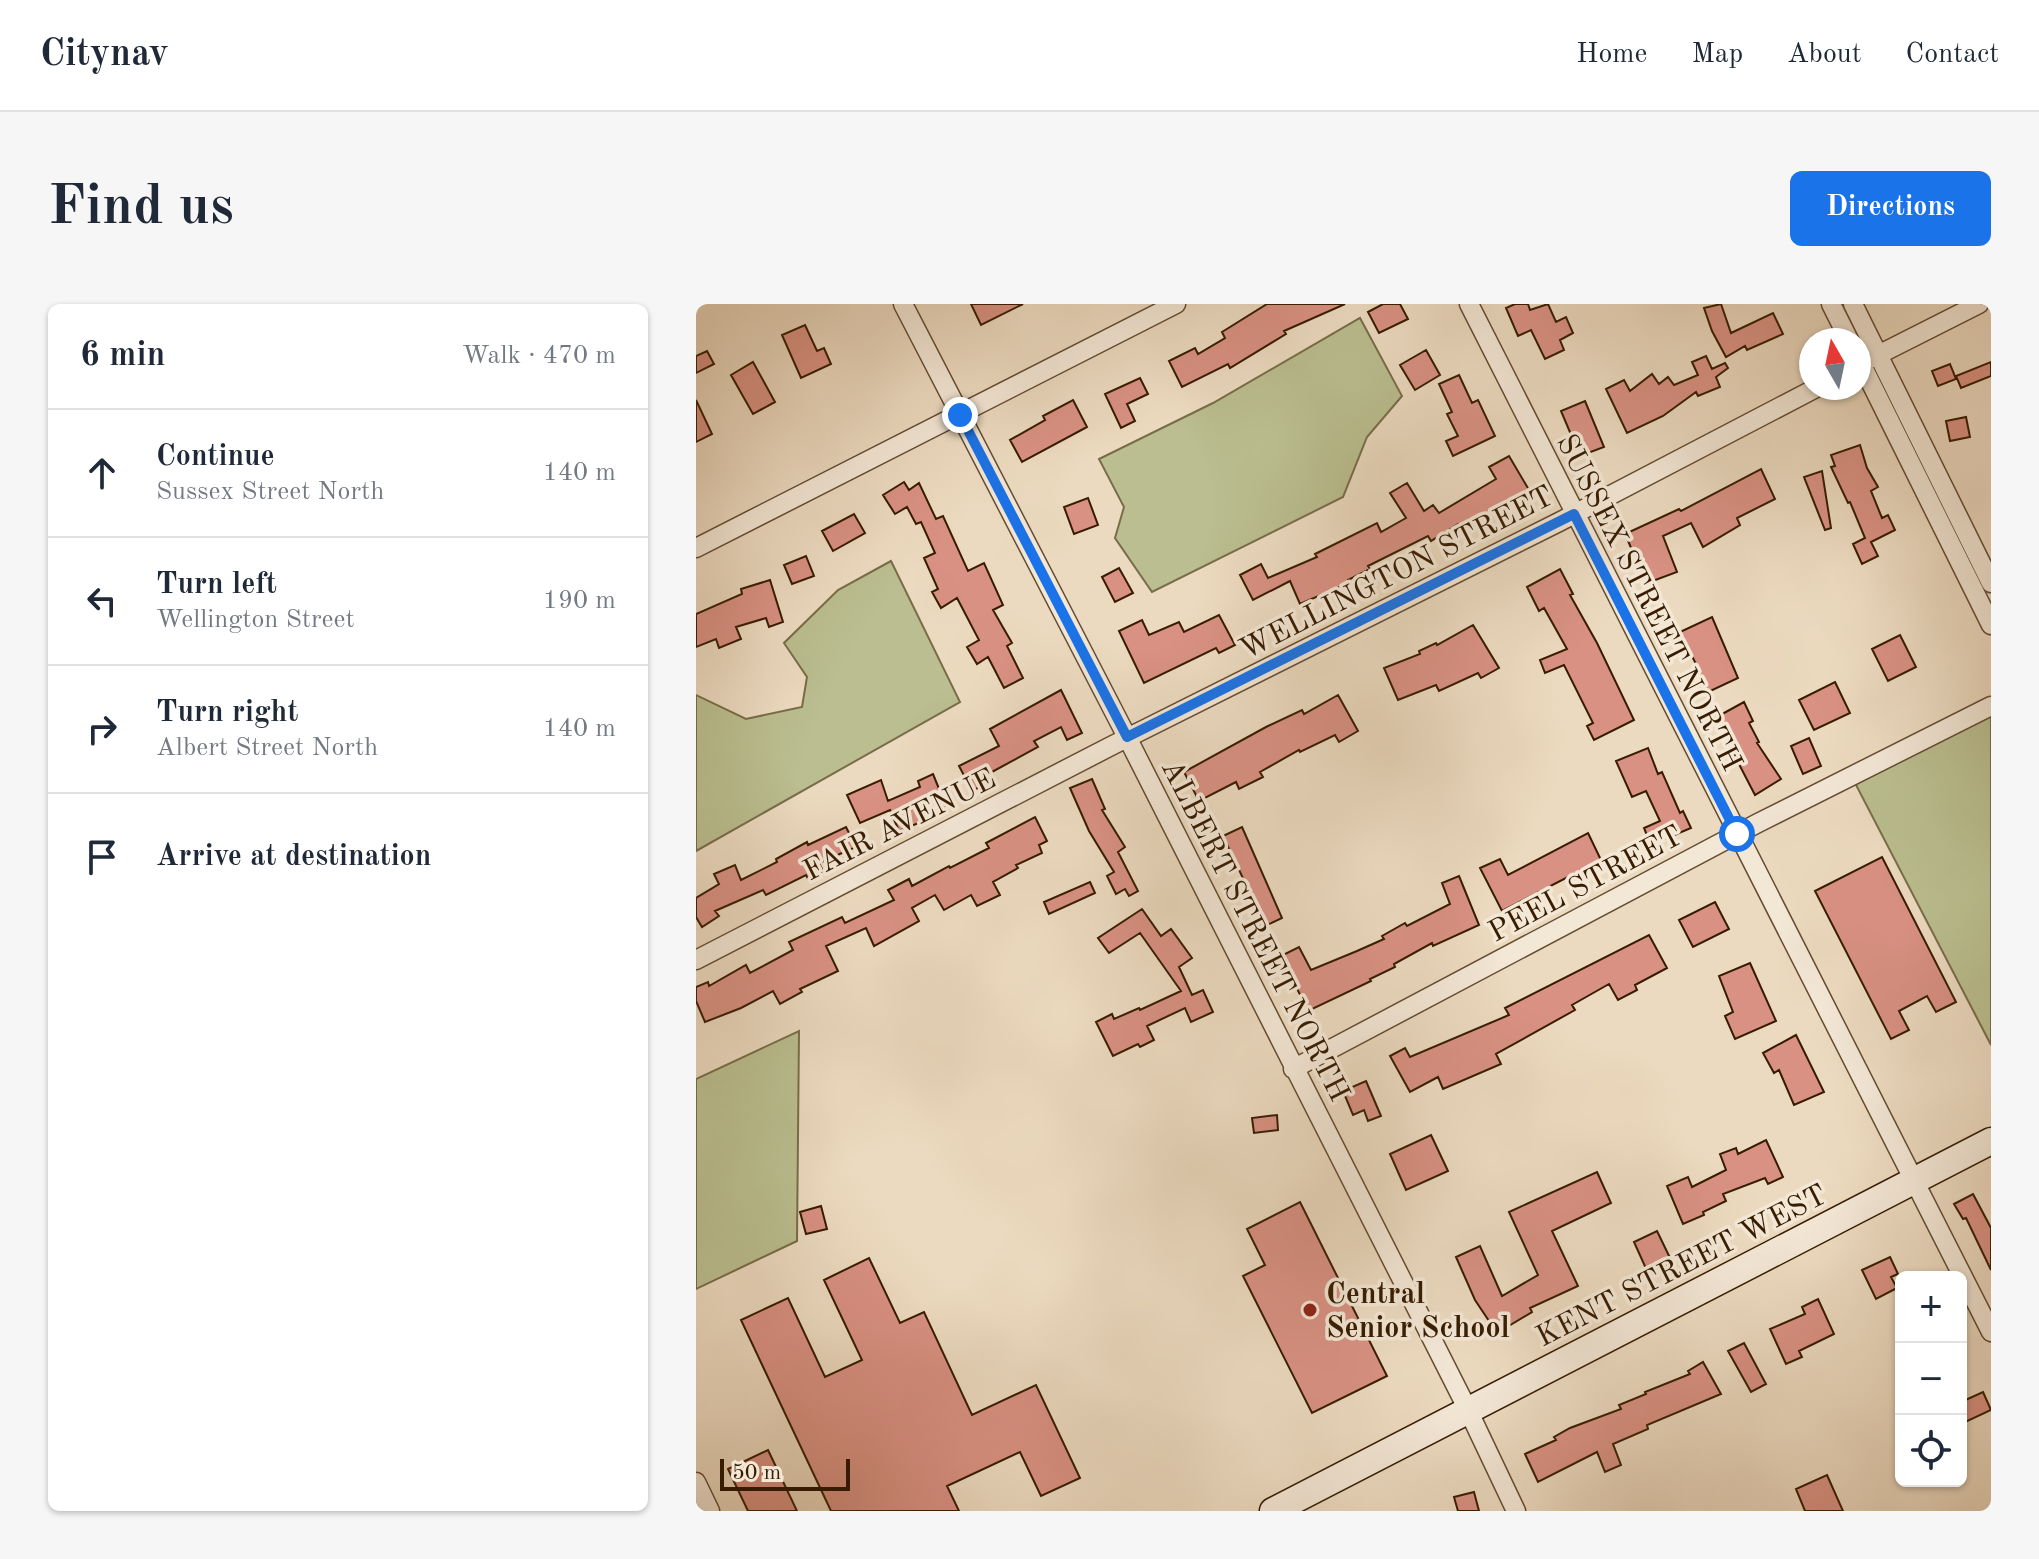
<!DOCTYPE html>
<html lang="en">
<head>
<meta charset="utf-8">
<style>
  :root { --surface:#fff; --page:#f6f6f7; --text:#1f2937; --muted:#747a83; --line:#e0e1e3; --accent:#1a73e8 }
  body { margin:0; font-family:"Old Standard TT",serif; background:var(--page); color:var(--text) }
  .controls { position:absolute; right:24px; bottom:24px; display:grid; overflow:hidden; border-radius:12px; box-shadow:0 2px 6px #0004 }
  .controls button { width:72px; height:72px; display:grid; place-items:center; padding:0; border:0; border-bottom:2px solid var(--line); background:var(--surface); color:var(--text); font:40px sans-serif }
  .compass { position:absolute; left:1103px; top:24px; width:72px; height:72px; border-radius:50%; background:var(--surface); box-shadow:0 2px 6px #0004; rotate:351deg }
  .scale { position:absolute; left:24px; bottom:20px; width:130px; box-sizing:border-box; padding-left:8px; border:4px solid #371c01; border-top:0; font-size:22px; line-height:28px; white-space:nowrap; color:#371c01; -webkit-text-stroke:6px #f3e7d6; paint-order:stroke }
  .stop { position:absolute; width:24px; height:24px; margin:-18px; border:6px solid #1a73e8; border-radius:50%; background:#fff }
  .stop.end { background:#1a73e8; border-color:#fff; box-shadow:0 2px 8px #0008 }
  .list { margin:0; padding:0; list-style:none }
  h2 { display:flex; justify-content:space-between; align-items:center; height:104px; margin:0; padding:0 32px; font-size:34px }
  h2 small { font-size:26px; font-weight:400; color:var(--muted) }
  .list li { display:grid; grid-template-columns:52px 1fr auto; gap:24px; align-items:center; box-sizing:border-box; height:128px; padding:0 32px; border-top:2px solid var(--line) }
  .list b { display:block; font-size:30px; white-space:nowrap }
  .list p { margin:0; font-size:26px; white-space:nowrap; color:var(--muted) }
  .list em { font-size:26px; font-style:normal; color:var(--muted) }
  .icon { flex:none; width:44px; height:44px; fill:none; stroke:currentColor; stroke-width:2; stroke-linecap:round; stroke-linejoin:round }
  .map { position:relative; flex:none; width:1295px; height:1207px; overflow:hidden; border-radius:12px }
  header { display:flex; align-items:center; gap:48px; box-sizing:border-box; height:112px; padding:0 40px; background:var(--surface); border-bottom:2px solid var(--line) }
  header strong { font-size:38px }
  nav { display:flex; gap:44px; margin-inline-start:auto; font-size:28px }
  .intro { display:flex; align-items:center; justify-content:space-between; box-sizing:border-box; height:192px; padding:0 48px }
  h1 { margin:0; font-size:56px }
  .button { padding:20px 36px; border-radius:12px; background:var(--accent); color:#fff; font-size:28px; font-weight:700 }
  main { display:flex; gap:48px; padding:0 48px }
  aside { flex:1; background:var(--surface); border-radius:12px; box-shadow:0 2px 6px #0004 }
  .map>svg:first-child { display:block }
  .green { fill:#babe90; stroke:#786d48; stroke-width:2 }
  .building { fill:#d99183; stroke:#371c01; stroke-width:2 }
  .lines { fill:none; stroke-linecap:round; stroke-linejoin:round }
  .minor-casing { stroke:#644c31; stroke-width:21 }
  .secondary-casing { stroke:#371c01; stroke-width:29 }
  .minor { stroke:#f3e7d6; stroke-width:18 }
  .secondary { stroke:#f3e7d6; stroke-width:26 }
  .route { stroke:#1a73e8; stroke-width:10 }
  .poi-dot { fill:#8f2418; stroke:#f3e7d6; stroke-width:3 }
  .labels { text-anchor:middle; stroke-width:7; stroke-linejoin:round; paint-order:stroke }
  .street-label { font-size:30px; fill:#371c01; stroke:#f3e7d6 }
  .poi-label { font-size:30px; font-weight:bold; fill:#371c01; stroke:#f3e7d6; text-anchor:start }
</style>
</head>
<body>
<header>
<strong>Citynav</strong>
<nav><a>Home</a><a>Map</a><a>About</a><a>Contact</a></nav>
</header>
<div class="intro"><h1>Find us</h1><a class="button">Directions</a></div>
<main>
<aside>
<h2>6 min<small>Walk · 470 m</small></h2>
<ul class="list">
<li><svg class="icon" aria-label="ahead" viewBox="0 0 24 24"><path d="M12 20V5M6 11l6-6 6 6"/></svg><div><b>Continue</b><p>Sussex Street North</p></div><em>140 m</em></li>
<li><svg class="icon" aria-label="left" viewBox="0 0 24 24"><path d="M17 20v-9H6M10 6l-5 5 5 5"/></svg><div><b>Turn left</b><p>Wellington Street</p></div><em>190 m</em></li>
<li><svg class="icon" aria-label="right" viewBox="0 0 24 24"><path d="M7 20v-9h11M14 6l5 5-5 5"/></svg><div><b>Turn right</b><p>Albert Street North</p></div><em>140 m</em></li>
<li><svg class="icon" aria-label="arrive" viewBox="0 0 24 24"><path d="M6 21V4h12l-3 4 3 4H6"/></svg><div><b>Arrive at destination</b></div></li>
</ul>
</aside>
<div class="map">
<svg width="1295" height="1207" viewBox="0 0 1295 1207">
  <rect width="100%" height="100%" fill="#ecdac0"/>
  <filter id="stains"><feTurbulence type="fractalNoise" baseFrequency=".0025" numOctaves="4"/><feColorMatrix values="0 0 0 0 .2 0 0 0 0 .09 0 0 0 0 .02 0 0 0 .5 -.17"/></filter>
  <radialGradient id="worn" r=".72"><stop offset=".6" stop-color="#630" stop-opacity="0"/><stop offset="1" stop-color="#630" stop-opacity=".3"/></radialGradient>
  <path class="green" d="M664 14 706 92 671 133 647 193 456 288 419 234 428 203 403 155 517 99Z
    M195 257 264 398 0 547V391L50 415 106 403 111 373 88 339 142 286Z
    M1295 410V741L1159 479Z
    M103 727 101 937 0 985V775Z"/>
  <path class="building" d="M275 0H327L285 21Z
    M571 0H649L588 27 590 30 534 64 532 60 486 83 473 57 499 44 502 50 529 34 526 28Z
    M687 0H704L712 15 683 29 672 8Z
    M819 0H832L834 6 852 0 860 18 870 13 877 29 864 36 868 46 849 55 835 26 822 32 810 4Z
    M1025 0 1035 29 1077 9 1087 30 1051 46 1049 42 1030 53 1016 27 1008 4Z
    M109 21 121 47 128 44 135 60 105 74 86 31Z
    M730 46 744 71 719 86 704 61Z
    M11 47 18 60 0 69V52Z
    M1010 52 1016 65 1029 59 1032 64 1020 73 1024 83 1002 92 1000 88 967 112 931 129 910 85 928 76 934 87 956 70 963 80 972 73 978 81 1002 71 996 58Z
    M57 58 79 98 57 110 35 71Z
    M1295 58V72L1265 84 1260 72Z
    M1254 60 1260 75 1242 82 1236 67Z
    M763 71 776 99 782 96 799 132 757 152 750 137 762 132 751 110 756 108 743 80Z
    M444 74 452 90 431 100 439 117 425 124 409 90Z
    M0 96 16 130 0 138Z
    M377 96 391 123 326 158 314 136 349 116 347 112Z
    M889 97 908 143 884 152 865 107Z
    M1270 113 1274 133 1254 137 1250 117Z
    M1164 141 1171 164 1182 183 1175 187 1186 214 1192 211 1199 226 1175 238 1182 252 1166 260 1157 240 1169 234 1154 198 1152 199 1135 163 1139 162 1135 151Z
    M813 152 833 186 766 226 762 220 735 237 732 232 672 262 674 265 652 276 653 279 604 300 594 277 557 296 544 271 565 260 572 274 621 253 619 250 681 219 685 228 710 214 694 189 711 179 728 207 737 201 743 209 800 175 793 163Z
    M1065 165 1079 195 1041 214 1044 221 1007 243 995 219 967 232 981 268 954 278 941 245 936 246 929 230 983 205 985 207Z
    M1126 167 1135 224 1129 226 1108 173Z
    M208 178 213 186 223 179 240 215 247 212 272 267 288 259 307 301 297 306 316 339 311 342 327 374 308 384 292 353 281 360 271 343 283 336 261 294 245 304 236 288 242 285 228 254 239 249 225 218 220 220 211 203 199 210 187 191Z
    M392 194 402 221 378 230 368 203Z
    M158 210 169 229 137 247 126 227Z
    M110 252 118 272 96 280 88 261Z
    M423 264 437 289 419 298 406 273Z
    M864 265 877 290 874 291 901 339 938 416 898 436 891 422 897 419 868 361 849 369 844 356 871 345 848 304 843 307 831 283Z
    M74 276 87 318 73 323 70 314 40 323 45 335 23 344 20 335 0 343V310L46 290 45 285Z
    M523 311 539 341 523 349 520 344 448 379 423 327 446 316 453 331 483 318 488 328Z
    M1016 313 1042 374 1008 390 996 365 1001 362 984 328Z
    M777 321 803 364 785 374 782 369 743 387 740 381 702 396 688 364 724 350 723 347 740 339 741 341Z
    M1204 331 1220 363 1192 377 1176 345Z
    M1139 378 1154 409 1118 426 1103 396Z
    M365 386 386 429 371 436 365 423 338 437 342 443 294 469 298 476 276 487 263 462 303 442 294 425Z
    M642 391 662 427 643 438 639 431 604 448 603 446 564 468 567 473 543 485 540 478 503 497 488 468 570 423 606 406 608 410Z
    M1048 398 1057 417 1053 419 1063 438 1061 439 1085 475 1059 491 1019 414Z
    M1113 434 1125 462 1107 470 1095 442Z
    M952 444 962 470 966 468 984 509 987 507 995 524 955 541 948 524 964 517 950 487 936 493 920 457Z
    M237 470 252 507 203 527 194 506 164 519 151 491 185 476 192 497 224 483 222 477Z
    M396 475 409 505 406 506 429 543 422 548 442 587 433 592 429 585 420 590 411 572 418 568 393 527 374 484Z
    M339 513 351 537 343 541 346 549 320 561 322 564 297 578 304 591 281 602 275 591 248 606 239 591 216 604 223 617 178 642 170 624 130 642 142 667 104 685 106 688 84 700 77 687 45 704 9 718 0 697V683L12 678 13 682 50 661 54 669 97 646 93 638 146 613 149 619 198 596 192 586 213 575 216 582 253 562 254 564 293 544 290 539Z
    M150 523 160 543 123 559 127 567 112 575 110 571 70 591 67 586 19 607 23 612 6 623 0 613V594L23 580 18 570 39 561 45 576 81 558 80 555 111 538 112 541Z
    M546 523 586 614 565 624 550 590 554 589 527 532Z
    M892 529 905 556 806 607 784 564 804 555 812 571Z
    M1186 553 1260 698 1240 708 1231 692 1203 707 1213 726 1195 735 1119 587Z
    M763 572 783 621 737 642 736 639 698 660 699 663 674 675 675 677 612 707 585 652 603 643 615 666 661 647 688 635 686 632 709 619 711 622 754 600 746 579Z
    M394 578 399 589 353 610 348 598Z
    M1019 598 1033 625 997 643 983 616Z
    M446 605 465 632 475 625 496 654 483 663 496 691 507 686 517 708 495 718 489 704 451 722 458 736 444 743 442 740 417 752 400 718 416 710 418 715 443 704 444 706 485 687 444 629 413 649 402 634Z
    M953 631 971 664 939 681 941 686 922 696 913 680 876 701 879 706 800 750 805 760 747 785 742 773 714 788 694 752 709 744 714 753 813 711 809 704Z
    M1054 659 1080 717 1039 735 1029 712 1037 708 1023 672Z
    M1100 731 1128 788 1098 801 1083 766 1078 769 1067 749Z
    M670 777 685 812 672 817 668 806 657 811 647 787Z
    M581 811 582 826 558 829 556 814Z
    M735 831 752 867 710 886 694 850Z
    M1070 836 1087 873 1072 880 1069 874 1027 890 1030 897 1007 908 1008 911 987 920 971 882 992 873 996 883 1030 866 1024 850 1040 844 1042 850Z
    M901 868 915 899 856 927 882 982 834 1004 836 1008 801 1029 779 996 760 953 784 942 806 992 842 971 813 908Z
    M1277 890 1295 924V966L1270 914 1267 915 1258 900Z
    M604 898 691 1072 616 1109 547 972 569 961 551 925Z
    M125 902 131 925 110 930 104 908Z
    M961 927 976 958 952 969 938 938Z
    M1194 953 1202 970 1195 973 1201 984 1180 995 1166 966Z
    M173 954 204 1019 228 1008 276 1111 340 1081 384 1174 345 1192 324 1148 251 1182 263 1207H135L45 1016 92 994 129 1073 166 1056 128 976Z
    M1122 995 1138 1030 1103 1047 1106 1053 1090 1060 1074 1025 1109 1010 1106 1003Z
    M1048 1039 1070 1080 1055 1088 1032 1047Z
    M1007 1058 1025 1090 951 1121 952 1125 917 1140 925 1161 909 1168 901 1148 842 1178 829 1150 860 1136 858 1133 874 1124 925 1105 923 1101 950 1090 949 1088 994 1070 992 1067Z
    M1287 1088 1295 1106 1265 1120V1098Z
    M72 1146 101 1207H52L32 1165Z
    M1131 1171 1147 1207H1109L1100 1185Z
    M778 1188 783 1207H762L758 1193Z"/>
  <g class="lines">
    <g class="minor-casing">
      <path id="minor" d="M207 0 431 433 773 1108 820 1207
        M773 0 1295 1028
        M1135 0 1153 36
        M1157 0 1295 279
        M1176 54 1283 0
        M1163 55 1295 321
        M0 244 480 0
        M0 656 417 441 863 218 1120 84
        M597 765 1062 519 1295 402
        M0 1178 14 1207"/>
    </g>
    <g class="secondary-casing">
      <path id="secondary" d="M577 1207 1295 837"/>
    </g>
    <use href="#minor" class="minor"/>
    <use href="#secondary" class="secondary"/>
  </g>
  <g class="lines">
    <path class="route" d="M264 111 431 433 878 210 1041 530"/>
  </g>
  <circle class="poi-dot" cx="614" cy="1006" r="8"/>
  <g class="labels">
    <g class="street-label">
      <text transform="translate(700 268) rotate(-27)" y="10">WELLINGTON STREET</text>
      <text transform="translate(954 298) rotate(63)" y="10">SUSSEX STREET NORTH</text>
      <text transform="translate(203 520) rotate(-27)" y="10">FAIR AVENUE</text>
      <text transform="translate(889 579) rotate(-28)" y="10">PEEL STREET</text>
      <text transform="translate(560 626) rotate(63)" y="10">ALBERT STREET NORTH</text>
      <text transform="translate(985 961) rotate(-27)" y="10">KENT STREET WEST</text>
    </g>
    <g class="poi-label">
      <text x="630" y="999">Central<tspan x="630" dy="34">Senior School</tspan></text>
    </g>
  </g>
  <rect width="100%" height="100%" filter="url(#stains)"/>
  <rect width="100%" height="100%" fill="url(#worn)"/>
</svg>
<div class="controls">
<button>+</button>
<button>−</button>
<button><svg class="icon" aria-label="locate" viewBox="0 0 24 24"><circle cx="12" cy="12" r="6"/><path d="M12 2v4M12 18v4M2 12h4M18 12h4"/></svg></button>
</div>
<svg class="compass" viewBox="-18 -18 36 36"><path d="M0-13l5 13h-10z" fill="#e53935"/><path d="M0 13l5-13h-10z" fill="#747a83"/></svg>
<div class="scale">50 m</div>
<div class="stop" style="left:1041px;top:530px"></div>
<div class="stop end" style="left:264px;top:111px"></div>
</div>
</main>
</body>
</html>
